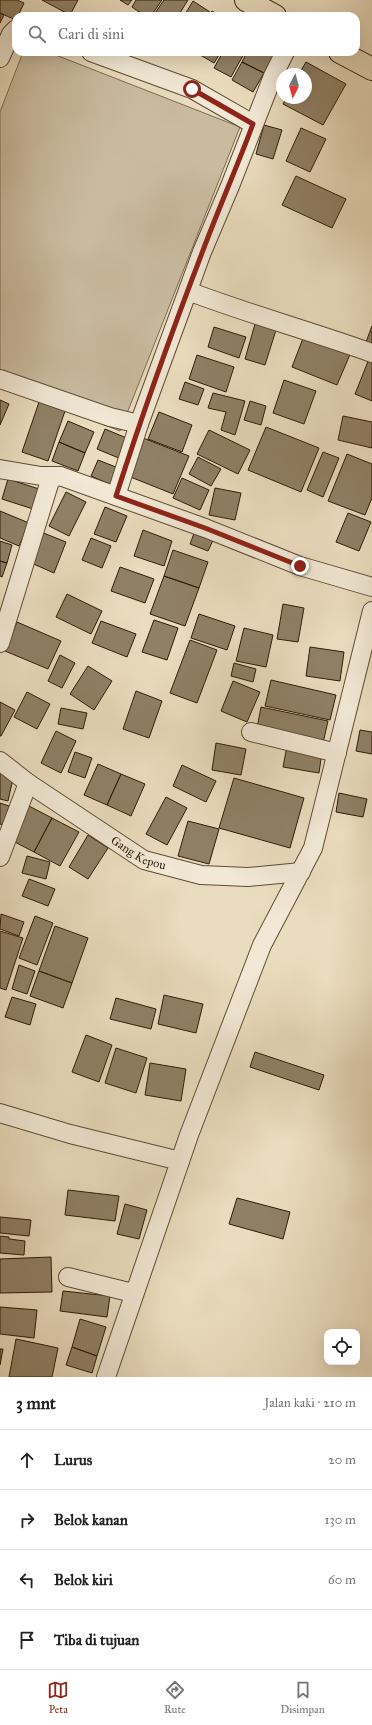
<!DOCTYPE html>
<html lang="id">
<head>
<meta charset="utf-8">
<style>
  :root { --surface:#fff; --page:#f6f6f6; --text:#222; --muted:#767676; --line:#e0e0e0; --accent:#8f2418 }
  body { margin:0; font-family:"IM FELL Great Primer",serif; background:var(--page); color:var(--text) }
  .controls { position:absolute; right:12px; bottom:12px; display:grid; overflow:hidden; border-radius:8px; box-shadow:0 4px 16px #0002 }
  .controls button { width:36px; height:36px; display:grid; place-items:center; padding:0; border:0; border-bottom:1px solid var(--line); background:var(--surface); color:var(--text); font:20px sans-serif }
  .compass { position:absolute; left:276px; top:68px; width:36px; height:36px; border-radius:50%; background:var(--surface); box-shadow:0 4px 16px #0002; rotate:186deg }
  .stop { position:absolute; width:12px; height:12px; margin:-9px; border:3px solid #8f2418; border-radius:50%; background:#fff }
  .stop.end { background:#8f2418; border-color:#fff; box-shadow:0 1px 4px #0008 }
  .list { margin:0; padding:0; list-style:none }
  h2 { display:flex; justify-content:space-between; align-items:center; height:52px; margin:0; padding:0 16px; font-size:17px }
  h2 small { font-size:13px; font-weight:400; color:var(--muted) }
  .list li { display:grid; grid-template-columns:26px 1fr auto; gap:12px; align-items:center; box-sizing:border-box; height:60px; padding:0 16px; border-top:1px solid var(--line) }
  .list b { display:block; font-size:15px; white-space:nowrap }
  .list em { font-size:13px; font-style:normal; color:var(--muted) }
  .icon { flex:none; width:22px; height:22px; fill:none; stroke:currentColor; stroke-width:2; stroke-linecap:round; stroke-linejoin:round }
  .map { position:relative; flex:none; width:372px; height:1377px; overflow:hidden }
  .search { position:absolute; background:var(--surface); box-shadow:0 4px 16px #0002; left:12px; right:12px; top:12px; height:44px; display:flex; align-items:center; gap:10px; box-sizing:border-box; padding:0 14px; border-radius:12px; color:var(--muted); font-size:15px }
  .sheet { height:292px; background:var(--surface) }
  nav { display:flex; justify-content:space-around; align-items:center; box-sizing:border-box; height:56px; border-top:1px solid var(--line); background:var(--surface); font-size:11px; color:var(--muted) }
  nav a { display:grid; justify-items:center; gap:2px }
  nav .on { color:var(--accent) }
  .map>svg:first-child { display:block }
  .green { fill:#cabb9f; stroke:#7c6c52 }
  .building { fill:#908066; stroke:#2f1c06 }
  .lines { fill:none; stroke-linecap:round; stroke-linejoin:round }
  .street-casing { stroke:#5e4c34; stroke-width:20 }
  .highway-casing { stroke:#2f1c06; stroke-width:24 }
  .street { stroke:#f1e8d5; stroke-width:18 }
  .highway { stroke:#eadcbe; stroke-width:22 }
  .route { stroke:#8f2418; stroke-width:5 }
  .labels { text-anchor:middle; stroke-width:3.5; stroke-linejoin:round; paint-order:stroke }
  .street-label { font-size:12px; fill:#2f1c06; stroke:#f1e8d5 }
</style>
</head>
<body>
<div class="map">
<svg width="372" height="1377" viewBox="0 0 372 1377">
  <rect width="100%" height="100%" fill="#eadcbe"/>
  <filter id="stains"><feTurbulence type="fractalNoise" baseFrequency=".005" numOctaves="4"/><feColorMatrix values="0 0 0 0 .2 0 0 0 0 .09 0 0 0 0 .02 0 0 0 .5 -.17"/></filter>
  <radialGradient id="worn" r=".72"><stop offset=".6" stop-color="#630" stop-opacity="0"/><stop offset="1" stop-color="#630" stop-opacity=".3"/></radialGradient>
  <path class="green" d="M23 52H48L240 127 120 431 0 384V112Z"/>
  <path class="building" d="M0 0H17L24 3 18 16H16V20L0 13Z
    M42 0H78L70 15Z
    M120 0H132L128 5Z
    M136 0H162L151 16H145L132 7Z
    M164 0H188L178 16H153Z
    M193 1 210 12 208 16H184Z
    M212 11 221 16H209Z
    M0 13 4 15 0 23Z
    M195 52H221L214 63Z
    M223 52H245L231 77 214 68Z
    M247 52H275L264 73 242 62Z
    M242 62 264 73 253 92 232 80Z
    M306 62 346 84 323 125 283 104 286 98H306V74H299Z
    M264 125 282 130 273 159 256 154Z
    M301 128 326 139 310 172 286 161Z
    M296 176 346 199 332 228 282 205Z
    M255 324 276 330 265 365 245 359Z
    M372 326V345L366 342Z
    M214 327 246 337 239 358 208 347Z
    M305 333 351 352 337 385 292 367Z
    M197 355 234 367 226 392 189 379Z
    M369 359 372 360V401L355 394Z
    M284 380 316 391 304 424 273 413Z
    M185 382 204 389 198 405 179 399Z
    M213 393 245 401 235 435 221 430 226 412 208 408Z
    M0 400 9 404 0 425Z
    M250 401 266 406 261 425 244 420Z
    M39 402 65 411 48 461 22 452Z
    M159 412 192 425 182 452 148 439Z
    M343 416 372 422V448L338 440Z
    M68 421 94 432 85 453 59 442Z
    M266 427 319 448 301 492 248 470Z
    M105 429 129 439 121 459 97 449Z
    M209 430 250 450 238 474 197 454Z
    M143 438 189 456 173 494 128 476Z
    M59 442 85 453 78 471 52 461Z
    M323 452 339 458 323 497 307 490Z
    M347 454 372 464V498L365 515 328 501Z
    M198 457 221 469 211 486 189 474Z
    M98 460 121 469 114 486 91 476Z
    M182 478 209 490 200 510 173 498Z
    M8 479 39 489 33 509 2 499Z
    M215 488 241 493 235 520 209 515Z
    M66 492 86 502 69 536 49 526Z
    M105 507 127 516 116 542 94 534Z
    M0 511 29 523 19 546 0 538Z
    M348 513 371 522 359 551 336 542Z
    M196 528 215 536 208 551 190 544Z
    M143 530 172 541 164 566 134 556Z
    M41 532 66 542 54 573 29 562Z
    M91 538 111 546 102 568 82 560Z
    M0 541 12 545 7 563 0 561Z
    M173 550 208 562 199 588 164 576Z
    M0 561 7 563 2 577 0 576Z
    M120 567 154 579 145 603 111 591Z
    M164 576 199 588 185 626 150 614Z
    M67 594 102 611 91 634 56 617Z
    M283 604 304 608 298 642 277 639Z
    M199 614 235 626 227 650 191 638Z
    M154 620 178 628 167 660 142 652Z
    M101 621 136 634 127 657 92 643Z
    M17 622 61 641 48 669 5 651Z
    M244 628 273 635 266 667 236 661Z
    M190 640 217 650 197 703 170 693Z
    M310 647 344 652 340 681 306 676Z
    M60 655 75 663 62 688 48 681Z
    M234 663 256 669 253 682 231 676Z
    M88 666 112 681 94 710 70 694Z
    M271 680 336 695 330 720 265 706Z
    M233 681 260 692 247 722 221 711Z
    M136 691 162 701 149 738 123 729Z
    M27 692 50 704 37 729 14 717Z
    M0 702 15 710 1 736H0Z
    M261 707 328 721 323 743 257 728Z
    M61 708 87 713 83 729 58 724Z
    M360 730 372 732V754L356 751Z
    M56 731 76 741 61 773 41 763Z
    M216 743 246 749 241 775 212 770Z
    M287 746 322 752 319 773 283 767Z
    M75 752 92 758 85 778 68 772Z
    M98 764 121 774 107 805 84 795Z
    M182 765 216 781 206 802 173 786Z
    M0 770 14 774 8 801 0 799Z
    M121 774 145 784 131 816 107 805Z
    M234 778 304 798 290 848 219 828Z
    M339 793 367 799 363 817 336 812Z
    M166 797 187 808 167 845 146 834Z
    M0 803 9 806 3 825 0 824Z
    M29 806 52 818 34 852 11 840Z
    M52 818 79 832 60 866 34 852Z
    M188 821 219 829 209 864 178 856Z
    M88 835 108 848 88 879 69 867Z
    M27 856 50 862 46 879 22 873Z
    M29 879 55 889 48 906 22 896Z
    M1 914 24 922 19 936 0 929Z
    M35 916 53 923 37 965 19 958Z
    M55 926 88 938 72 983 39 971Z
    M0 931 23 938 6 990 0 988Z
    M19 965 35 971 27 994 12 989Z
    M39 971 72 983 63 1008 30 996Z
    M164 995 203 1004 196 1033 158 1024Z
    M12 997 36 1004 30 1025 5 1017Z
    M116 998 156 1009 151 1029 110 1019Z
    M86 1035 112 1045 99 1082 72 1072Z
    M116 1048 147 1058 136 1093 105 1083Z
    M255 1052 324 1075 319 1090 250 1067Z
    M150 1063 186 1069 181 1101 145 1095Z
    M68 1190 119 1196 115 1221 65 1215Z
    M237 1198 290 1212 283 1239 229 1224Z
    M125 1204 147 1210 139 1239 117 1234Z
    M0 1217 31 1220 29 1236 0 1233Z
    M0 1236 9 1237V1239L25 1241 24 1255 0 1253Z
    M51 1257 52 1292 0 1293V1259Z
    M63 1291 110 1296 107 1317 60 1311Z
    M0 1307 37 1310 34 1338 0 1334Z
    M80 1319 106 1327 97 1356 72 1347Z
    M16 1339 58 1348 52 1377H9Z
    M72 1347 97 1356 92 1373 66 1365Z
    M0 1349H3L0 1365Z"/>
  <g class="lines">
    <g class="street-casing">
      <g id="street">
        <path d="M91 52 192 89 253 124"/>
        <path d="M0 58 11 34 16 29"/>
        <path d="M188 291C248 314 311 331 372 353"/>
        <path d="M0 379 110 417 139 424 202 252 230 186 273 76 285 52"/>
        <path d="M0 469 41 476H60L205 528 300 566 372 587"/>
        <path d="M116 496 139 424"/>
        <path d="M0 643 49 484 52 478 60 476"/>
        <path d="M251 732 337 753"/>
        <path id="s1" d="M0 761 28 783 144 860 201 875 248 877 301 872"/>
        <path d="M0 857 28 783"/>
        <path d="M0 1113 70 1134 180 1161"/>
        <path d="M68 1277 133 1293"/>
        <path d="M106 1377 189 1135 262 945 313 848 372 611"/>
      </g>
    </g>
    <g class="highway-casing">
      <path id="highway" d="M246 0 275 16
        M340 52 372 69"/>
    </g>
    <use href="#street" class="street"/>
    <use href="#highway" class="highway"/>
  </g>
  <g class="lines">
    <path class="route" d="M192 89 253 124C237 167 218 210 202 253 171 334 142 415 116 496L205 528 300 566"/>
  </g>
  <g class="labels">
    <g class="street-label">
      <text dy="4" stroke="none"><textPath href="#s1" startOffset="167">Gang Kepou</textPath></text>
    </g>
  </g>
  <rect width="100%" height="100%" filter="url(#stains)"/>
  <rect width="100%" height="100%" fill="url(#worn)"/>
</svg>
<div class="controls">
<button><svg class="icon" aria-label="locate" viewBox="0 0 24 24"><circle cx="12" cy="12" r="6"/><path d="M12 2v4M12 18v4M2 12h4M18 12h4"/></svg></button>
</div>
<svg class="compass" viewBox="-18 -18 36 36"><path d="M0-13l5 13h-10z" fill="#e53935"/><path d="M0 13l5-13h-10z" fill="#767676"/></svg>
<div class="stop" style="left:192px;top:89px"></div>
<div class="stop end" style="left:300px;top:566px"></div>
<div class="search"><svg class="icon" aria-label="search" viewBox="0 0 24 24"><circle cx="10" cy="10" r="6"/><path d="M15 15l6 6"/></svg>Cari di sini</div>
</div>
<section class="sheet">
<h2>3 mnt<small>Jalan kaki · 210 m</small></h2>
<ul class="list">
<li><svg class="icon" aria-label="ahead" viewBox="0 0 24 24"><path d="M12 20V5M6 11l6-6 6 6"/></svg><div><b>Lurus</b></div><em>20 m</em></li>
<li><svg class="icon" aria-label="right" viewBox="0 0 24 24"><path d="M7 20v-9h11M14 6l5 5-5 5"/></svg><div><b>Belok kanan</b></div><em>130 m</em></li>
<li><svg class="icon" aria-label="left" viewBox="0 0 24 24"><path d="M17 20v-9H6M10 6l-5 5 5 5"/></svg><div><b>Belok kiri</b></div><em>60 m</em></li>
<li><svg class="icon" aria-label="arrive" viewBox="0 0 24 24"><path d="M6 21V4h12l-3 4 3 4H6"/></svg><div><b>Tiba di tujuan</b></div></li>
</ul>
</section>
<nav>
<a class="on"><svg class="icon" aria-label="map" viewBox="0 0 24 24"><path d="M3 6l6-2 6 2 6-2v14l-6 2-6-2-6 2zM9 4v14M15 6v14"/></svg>Peta</a>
<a><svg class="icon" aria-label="directions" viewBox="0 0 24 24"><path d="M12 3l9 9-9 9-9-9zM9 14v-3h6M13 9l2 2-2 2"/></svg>Rute</a>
<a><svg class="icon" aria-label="saved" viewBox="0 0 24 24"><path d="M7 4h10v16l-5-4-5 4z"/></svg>Disimpan</a>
</nav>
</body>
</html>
